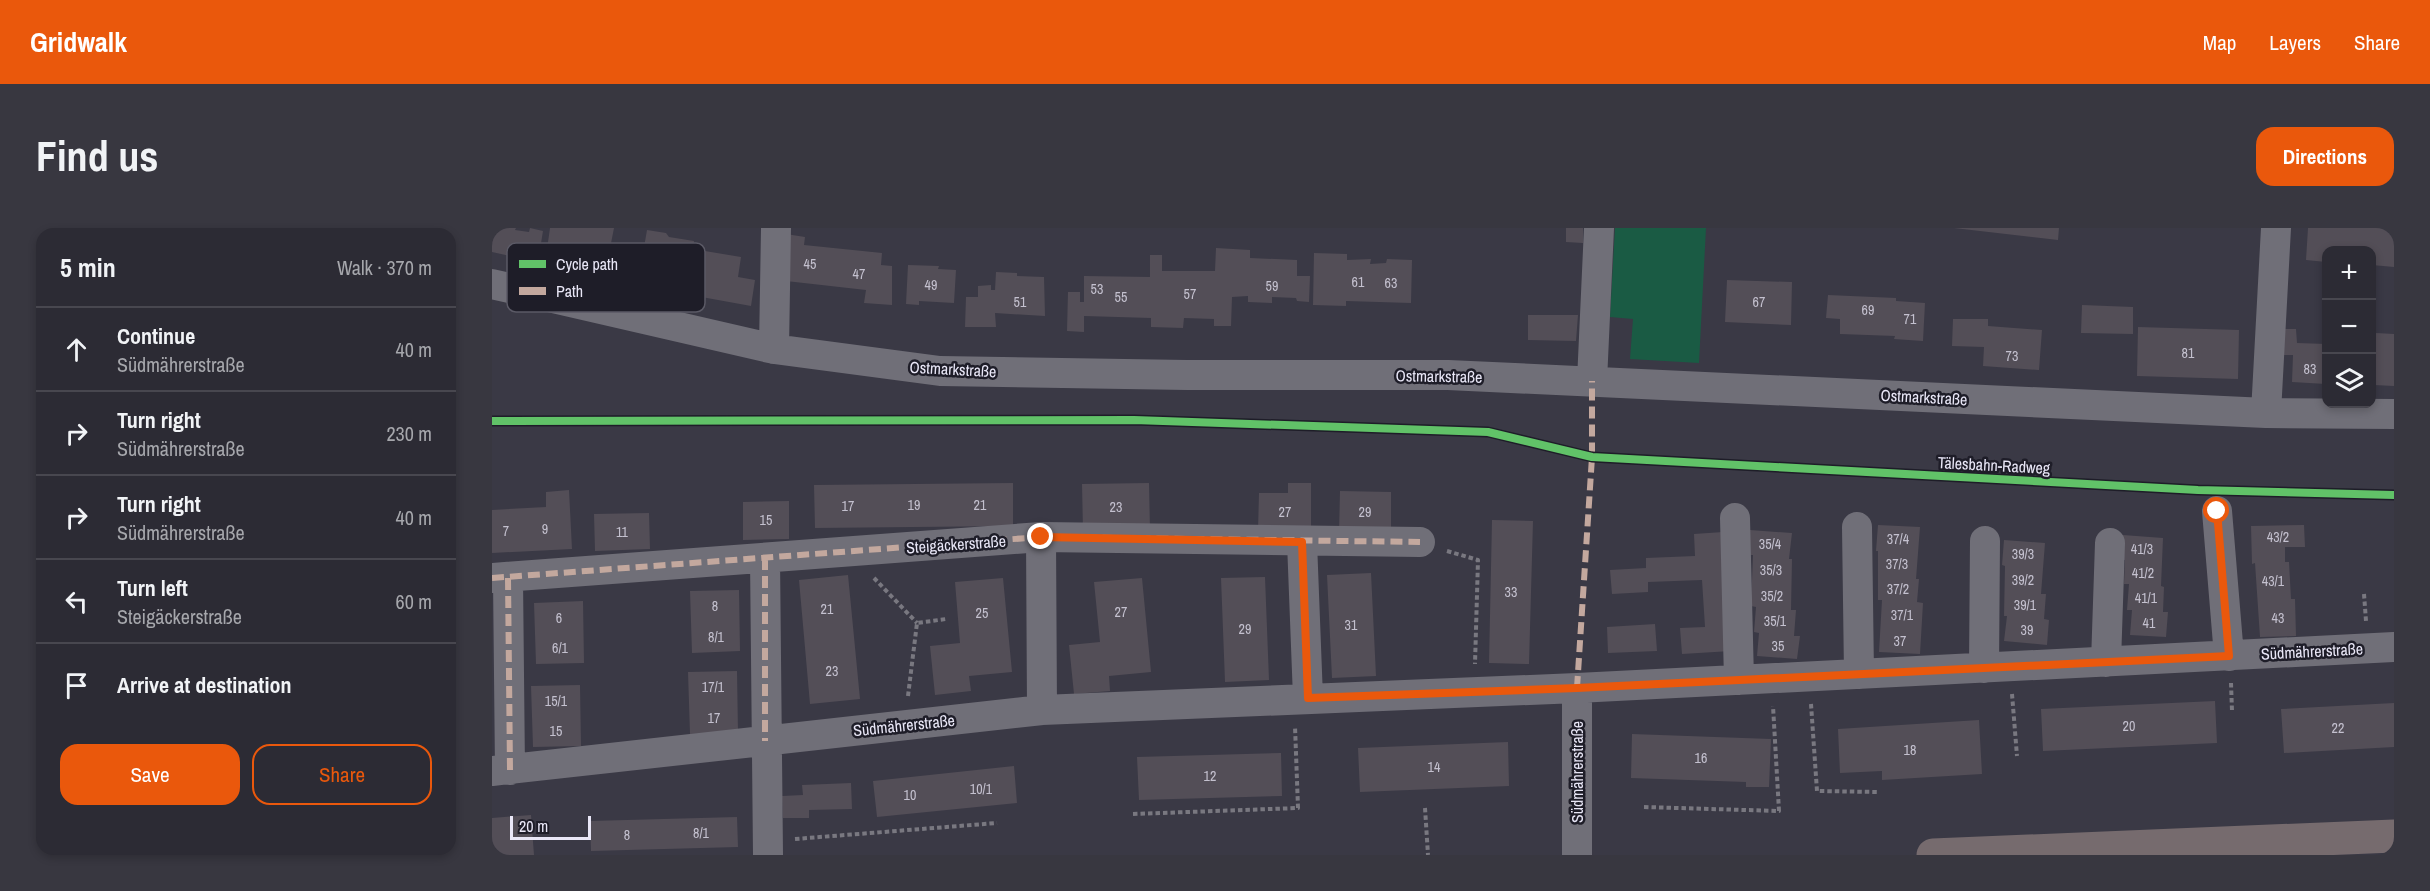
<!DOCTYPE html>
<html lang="en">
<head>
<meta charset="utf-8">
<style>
  :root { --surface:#2c2b34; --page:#383740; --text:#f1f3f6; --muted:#a6a7ac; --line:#48474f; --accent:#ea580c }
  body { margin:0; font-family:"Archivo Narrow",sans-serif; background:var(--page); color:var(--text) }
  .controls { position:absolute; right:18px; top:18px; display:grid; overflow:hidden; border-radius:12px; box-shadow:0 3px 9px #0003 }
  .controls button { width:54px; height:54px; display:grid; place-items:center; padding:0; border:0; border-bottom:2px solid var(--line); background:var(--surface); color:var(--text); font:30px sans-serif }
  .scale { position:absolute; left:18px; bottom:15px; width:81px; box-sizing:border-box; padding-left:6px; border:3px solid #e9e7f7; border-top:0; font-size:16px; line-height:21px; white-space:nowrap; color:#e9e7f7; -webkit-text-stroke:4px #1e1d28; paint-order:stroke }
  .stop { position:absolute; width:18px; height:18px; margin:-14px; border:4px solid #ea580c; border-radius:50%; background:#fff }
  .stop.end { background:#ea580c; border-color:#fff; box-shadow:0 2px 6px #0008 }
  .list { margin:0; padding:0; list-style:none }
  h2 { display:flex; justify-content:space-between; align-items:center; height:78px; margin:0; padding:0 24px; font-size:26px }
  h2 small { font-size:20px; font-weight:400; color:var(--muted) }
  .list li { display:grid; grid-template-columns:39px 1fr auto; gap:18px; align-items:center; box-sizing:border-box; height:84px; padding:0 24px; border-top:2px solid var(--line) }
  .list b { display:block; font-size:22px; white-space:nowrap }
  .list p { margin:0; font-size:20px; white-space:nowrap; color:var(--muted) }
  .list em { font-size:20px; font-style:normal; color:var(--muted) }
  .actions { display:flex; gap:12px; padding:18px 24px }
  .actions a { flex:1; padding:14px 0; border:2px solid var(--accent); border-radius:18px; text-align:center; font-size:21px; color:var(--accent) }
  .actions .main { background:var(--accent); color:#fff }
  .icon { flex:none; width:33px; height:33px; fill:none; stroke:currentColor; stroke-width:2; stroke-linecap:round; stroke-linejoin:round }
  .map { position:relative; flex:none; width:1902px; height:627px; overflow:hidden; border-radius:18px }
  header { display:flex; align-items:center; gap:36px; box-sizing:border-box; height:84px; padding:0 30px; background:var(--accent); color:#fff }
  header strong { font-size:28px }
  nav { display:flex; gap:33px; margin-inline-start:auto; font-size:21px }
  .intro { display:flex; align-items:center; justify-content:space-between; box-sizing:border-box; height:144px; padding:0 36px }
  h1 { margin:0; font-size:42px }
  .button { padding:15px 27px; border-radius:18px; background:var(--accent); color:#fff; font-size:21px; font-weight:700 }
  main { display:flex; gap:36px; padding:0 36px }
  aside { flex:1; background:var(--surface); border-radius:18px; box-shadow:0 3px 9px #0003 }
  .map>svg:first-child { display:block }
  .green { fill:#1a5b44 }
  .building { fill:#534e57 }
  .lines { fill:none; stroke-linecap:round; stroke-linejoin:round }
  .path { stroke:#797880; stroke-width:4; stroke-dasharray:4.5 3; stroke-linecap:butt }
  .minor { stroke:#706f78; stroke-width:30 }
  .major { stroke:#766b6e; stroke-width:33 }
  .quiet { stroke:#c3a89e; stroke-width:6; stroke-dasharray:12 6; stroke-linecap:butt }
  .cycleway-casing { stroke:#1e1d28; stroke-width:11 }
  .cycleway { stroke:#61c268; stroke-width:8 }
  .route { stroke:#ea580c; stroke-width:8 }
  .labels { text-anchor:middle; stroke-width:5; stroke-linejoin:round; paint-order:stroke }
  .number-label { font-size:14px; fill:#c4c1cf }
  .street-label { font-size:16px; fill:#e9e7f7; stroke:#1e1d28 }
  .key { fill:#1e1d28; stroke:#5b5a66; stroke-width:1.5 }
  .key-label { font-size:16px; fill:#e9e7f7 }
</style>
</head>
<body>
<header>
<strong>Gridwalk</strong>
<nav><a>Map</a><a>Layers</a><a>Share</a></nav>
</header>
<div class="intro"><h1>Find us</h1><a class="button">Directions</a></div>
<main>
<aside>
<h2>5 min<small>Walk · 370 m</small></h2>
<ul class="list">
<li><svg class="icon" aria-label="ahead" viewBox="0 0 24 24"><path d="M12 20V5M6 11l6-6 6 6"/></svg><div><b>Continue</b><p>Südmährerstraße</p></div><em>40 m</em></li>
<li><svg class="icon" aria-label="right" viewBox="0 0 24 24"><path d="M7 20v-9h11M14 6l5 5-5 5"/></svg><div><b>Turn right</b><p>Südmährerstraße</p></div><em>230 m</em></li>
<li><svg class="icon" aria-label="right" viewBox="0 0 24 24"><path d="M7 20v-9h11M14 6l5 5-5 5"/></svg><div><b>Turn right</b><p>Südmährerstraße</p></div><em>40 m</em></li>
<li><svg class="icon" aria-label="left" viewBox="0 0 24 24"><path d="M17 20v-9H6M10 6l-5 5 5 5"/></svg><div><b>Turn left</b><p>Steigäckerstraße</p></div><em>60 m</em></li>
<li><svg class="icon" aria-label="arrive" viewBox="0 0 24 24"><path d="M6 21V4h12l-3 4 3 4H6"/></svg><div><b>Arrive at destination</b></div></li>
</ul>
<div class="actions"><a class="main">Save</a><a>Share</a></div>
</aside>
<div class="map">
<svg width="1902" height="627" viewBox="0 0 1902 627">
  <rect width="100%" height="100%" fill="#3a3945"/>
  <path class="green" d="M1123 0H1214L1207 135 1138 131 1141 91 1118 89Z"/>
  <path class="building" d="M0 0H24L23 2 37 4 38 0 51 3 46 34 31 31V36L17 33 18 28 0 24Z
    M58 0H122L113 46 53 35Z
    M1074 0H1091V15L1074 14Z
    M1462 0H1567L1566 12Z
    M1816 0H1902V39L1880 37V22H1834V34L1814 32Z
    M155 2 174 5 177 9 202 13 201 21 249 29 246 49 263 52 259 78 193 66 194 59 147 51 145 64 133 63 135 50 122 48 126 16 140 18 139 30 150 31Z
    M294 6 313 9 312 17 390 25 389 37 400 38V77L372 75 374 62 294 53Z
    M724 20 758 22V30L805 32V48H818L817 74 805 73 804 70 780 69V75L756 74V68L740 69 739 98H722V91L692 90 691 100 659 99V90L592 88V104L575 103 576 64H588V74H592V48L658 49V27H670V43H723Z
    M822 25 855 26V32L879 31 878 36 894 35 895 31 920 32 919 75 854 73V78L821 77Z
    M416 37 447 38 446 41 464 42 462 75 427 73V77L414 76Z
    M504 44 525 45V48L552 49 553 88 503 85 504 99H473L474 69H486V58L499 57V62H503Z
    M1235 52 1300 54 1299 97 1233 94Z
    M1336 67 1404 70V73L1433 75 1431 113 1402 111 1403 108 1348 106V91L1334 90Z
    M1590 77 1641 79V106L1589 105Z
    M1036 87H1086L1084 113 1036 112Z
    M1461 91H1496V98L1550 102 1547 142 1491 138 1492 119 1460 118Z
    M1646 99 1747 102 1746 151 1645 148Z
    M1790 101H1804L1805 115 1834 116V156L1800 154 1801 127H1791Z
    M1884 105 1902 106V158L1882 157Z
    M521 255V298L323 300 322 257Z
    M657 255 658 302 591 303 590 256Z
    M796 255H819V303H766L767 265H796Z
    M77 262 80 321 0 325V282L54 279V264Z
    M848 263 899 264V306L847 305Z
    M297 273V311L251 312V274Z
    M157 285 158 321 103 323 102 286Z
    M1000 292 1041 293 1037 436 997 435Z
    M1386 297 1428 299 1424 351H1427L1425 374 1431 375 1428 426 1387 424 1390 372H1386V323H1384Z
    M1812 297 1813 319H1793V334H1797L1799 371H1803L1804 408 1768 409 1763 335 1760 336 1759 298Z
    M1258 302 1300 305 1297 331H1300L1299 382H1304L1302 408H1308L1305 431 1265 428 1267 405 1262 404 1264 379 1259 378 1261 327H1256Z
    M1231 304 1239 423 1190 426 1188 400 1213 399 1210 352 1156 354V364L1120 366 1118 342 1154 340V330L1203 328 1202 306Z
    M1631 307 1671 310 1669 358 1672 359 1671 384H1676L1674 409 1638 407 1640 382H1635L1637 356H1632L1633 332H1630Z
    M1512 312 1553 315 1549 366H1554L1552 391 1557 392 1555 417 1512 413 1515 388H1512L1513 338 1510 337Z
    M879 345 884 448 840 450 835 347Z
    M356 347 368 471 318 476 307 352Z
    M773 349 777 452 733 454 729 350Z
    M511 350 520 444 477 448 479 463 443 467 438 418 468 415 463 354Z
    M650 350 659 444 617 448 618 463 582 466 577 417 608 414 602 354Z
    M247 362 248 423 200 425 198 363Z
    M91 373 92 435 44 436 42 375Z
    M1163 396 1165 423 1116 425 1115 399Z
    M245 443 246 505 198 506 196 444Z
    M88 457 89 518 41 519 39 458Z
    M1723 473 1725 515 1551 523 1549 481Z
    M1902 475V519L1792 525 1789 481Z
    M1487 492 1490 546 1390 552V543L1348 545 1346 501Z
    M1140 506 1279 511 1277 559H1254V554L1139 550Z
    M1016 514 1017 558 868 564 866 520Z
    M789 525 790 568 647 572 645 529Z
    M522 538 525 575 385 589 381 553Z
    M359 555 360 581 317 582V590H291L290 568 311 567 310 557Z
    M39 587 42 627H0V590Z
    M245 589 246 619 99 623 98 593Z"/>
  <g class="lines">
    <path class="path" d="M955 323 986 332 983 436
      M382 350 425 395
      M1872 366 1874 393
      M1739 455 1740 483
      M1520 466 1525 528
      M416 468 425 395 454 391
      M1319 476 1325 563 1387 564
      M1152 579 1287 583 1281 478
      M933 580 936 627
      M641 586 806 580 803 498
      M303 611 505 595"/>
    <path class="minor" d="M0 56 282 121 448 143 695 147H956L1774 185 1902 186
      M282 121 284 0
      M1100 153 1107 0
      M1774 185 1784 0
      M1725 283 1737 428
      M1243 290 1247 452
      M1365 299 1367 446
      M549 309 550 482
      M810 314 816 470
      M273 330 276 627
      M0 350 549 309 928 314
      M16 350 18 542
      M1614 434 1618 315
      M1492 440 1493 313
      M0 543 550 482 1085 460 1902 419
      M1085 627V460"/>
    <path class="major" d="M1441 627 1902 608"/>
    <path class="quiet" d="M273 330V513
      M0 350 549 309 928 314
      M16 350 18 542
      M1085 460 1100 229V153"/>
    <g class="cycleway-casing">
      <path id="cycleway" d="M0 193 642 192 996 204 1100 229 1706 262 1902 267"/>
    </g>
    <use href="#cycleway" class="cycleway"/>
  </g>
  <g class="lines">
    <path class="route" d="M549 309 810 314 816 470 1085 460 1737 428 1725 283"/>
  </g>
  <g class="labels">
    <g class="number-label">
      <text x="318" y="41">45</text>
      <text x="367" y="51">47</text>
      <text x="866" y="59">61</text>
      <text x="899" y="60">63</text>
      <text x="439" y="62">49</text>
      <text x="780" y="63">59</text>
      <text x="605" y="66">53</text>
      <text x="698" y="71">57</text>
      <text x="629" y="74">55</text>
      <text x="528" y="79">51</text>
      <text x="1267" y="79">67</text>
      <text x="1376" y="87">69</text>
      <text x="1418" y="96">71</text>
      <text x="1696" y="130">81</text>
      <text x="1520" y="133">73</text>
      <text x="1818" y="146">83</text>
      <text x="422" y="282">19</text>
      <text x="488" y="282">21</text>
      <text x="356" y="283">17</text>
      <text x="624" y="284">23</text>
      <text x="793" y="289">27</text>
      <text x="873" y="289">29</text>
      <text x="274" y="297">15</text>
      <text x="53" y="306">9</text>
      <text x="14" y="308">7</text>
      <text x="130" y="309">11</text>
      <text x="1786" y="314">43/2</text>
      <text x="1406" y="316">37/4</text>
      <text x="1278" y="321">35/4</text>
      <text x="1650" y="326">41/3</text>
      <text x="1531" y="331">39/3</text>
      <text x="1405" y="341">37/3</text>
      <text x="1279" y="347">35/3</text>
      <text x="1651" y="350">41/2</text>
      <text x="1531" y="357">39/2</text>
      <text x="1781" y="358">43/1</text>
      <text x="1406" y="366">37/2</text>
      <text x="1019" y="369">33</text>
      <text x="1280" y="373">35/2</text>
      <text x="1654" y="375">41/1</text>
      <text x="1533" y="382">39/1</text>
      <text x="223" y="383">8</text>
      <text x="335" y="386">21</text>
      <text x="629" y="389">27</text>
      <text x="490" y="390">25</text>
      <text x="1410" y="392">37/1</text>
      <text x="67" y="395">6</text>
      <text x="1786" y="395">43</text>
      <text x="1283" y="398">35/1</text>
      <text x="1657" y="400">41</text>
      <text x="859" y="402">31</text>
      <text x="753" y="406">29</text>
      <text x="1535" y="407">39</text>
      <text x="224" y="414">8/1</text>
      <text x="1408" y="418">37</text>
      <text x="1286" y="423">35</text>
      <text x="68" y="425">6/1</text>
      <text x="340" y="448">23</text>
      <text x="221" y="464">17/1</text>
      <text x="64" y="478">15/1</text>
      <text x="222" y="495">17</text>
      <text x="1637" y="503">20</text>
      <text x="1846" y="505">22</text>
      <text x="64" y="508">15</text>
      <text x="1418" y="527">18</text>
      <text x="1209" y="535">16</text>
      <text x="942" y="544">14</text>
      <text x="718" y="553">12</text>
      <text x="489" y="566">10/1</text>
      <text x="418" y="572">10</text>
      <text x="209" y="610">8/1</text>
      <text x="135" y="612">8</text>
    </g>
    <g class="street-label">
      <text transform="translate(461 141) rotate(3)" y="6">Ostmarkstraße</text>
      <text transform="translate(947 148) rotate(1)" y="6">Ostmarkstraße</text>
      <text transform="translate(1432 169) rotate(3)" y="6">Ostmarkstraße</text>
      <text transform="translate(1502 237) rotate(3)" y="6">Tälesbahn-Radweg</text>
      <text transform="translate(464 316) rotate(-4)" y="6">Steigäckerstraße</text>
      <text transform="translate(1820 423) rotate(-3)" y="6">Südmährerstraße</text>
      <text transform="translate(412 497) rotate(-6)" y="6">Südmährerstraße</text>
      <text transform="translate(1085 544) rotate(-90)" y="6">Südmährerstraße</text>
    </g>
  </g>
  <rect x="15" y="15" width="198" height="69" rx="9" class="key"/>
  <rect x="27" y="32" width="27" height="8" fill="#61c268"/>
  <rect x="27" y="59" width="27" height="8" fill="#c3a89e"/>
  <g class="key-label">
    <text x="64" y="42">Cycle path</text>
    <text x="64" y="69">Path</text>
  </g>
</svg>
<div class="controls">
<button>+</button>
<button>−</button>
<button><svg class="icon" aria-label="layers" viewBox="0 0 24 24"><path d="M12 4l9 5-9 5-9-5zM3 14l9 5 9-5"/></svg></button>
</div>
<div class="scale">20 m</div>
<div class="stop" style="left:1725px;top:283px"></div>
<div class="stop end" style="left:549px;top:309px"></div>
</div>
</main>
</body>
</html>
